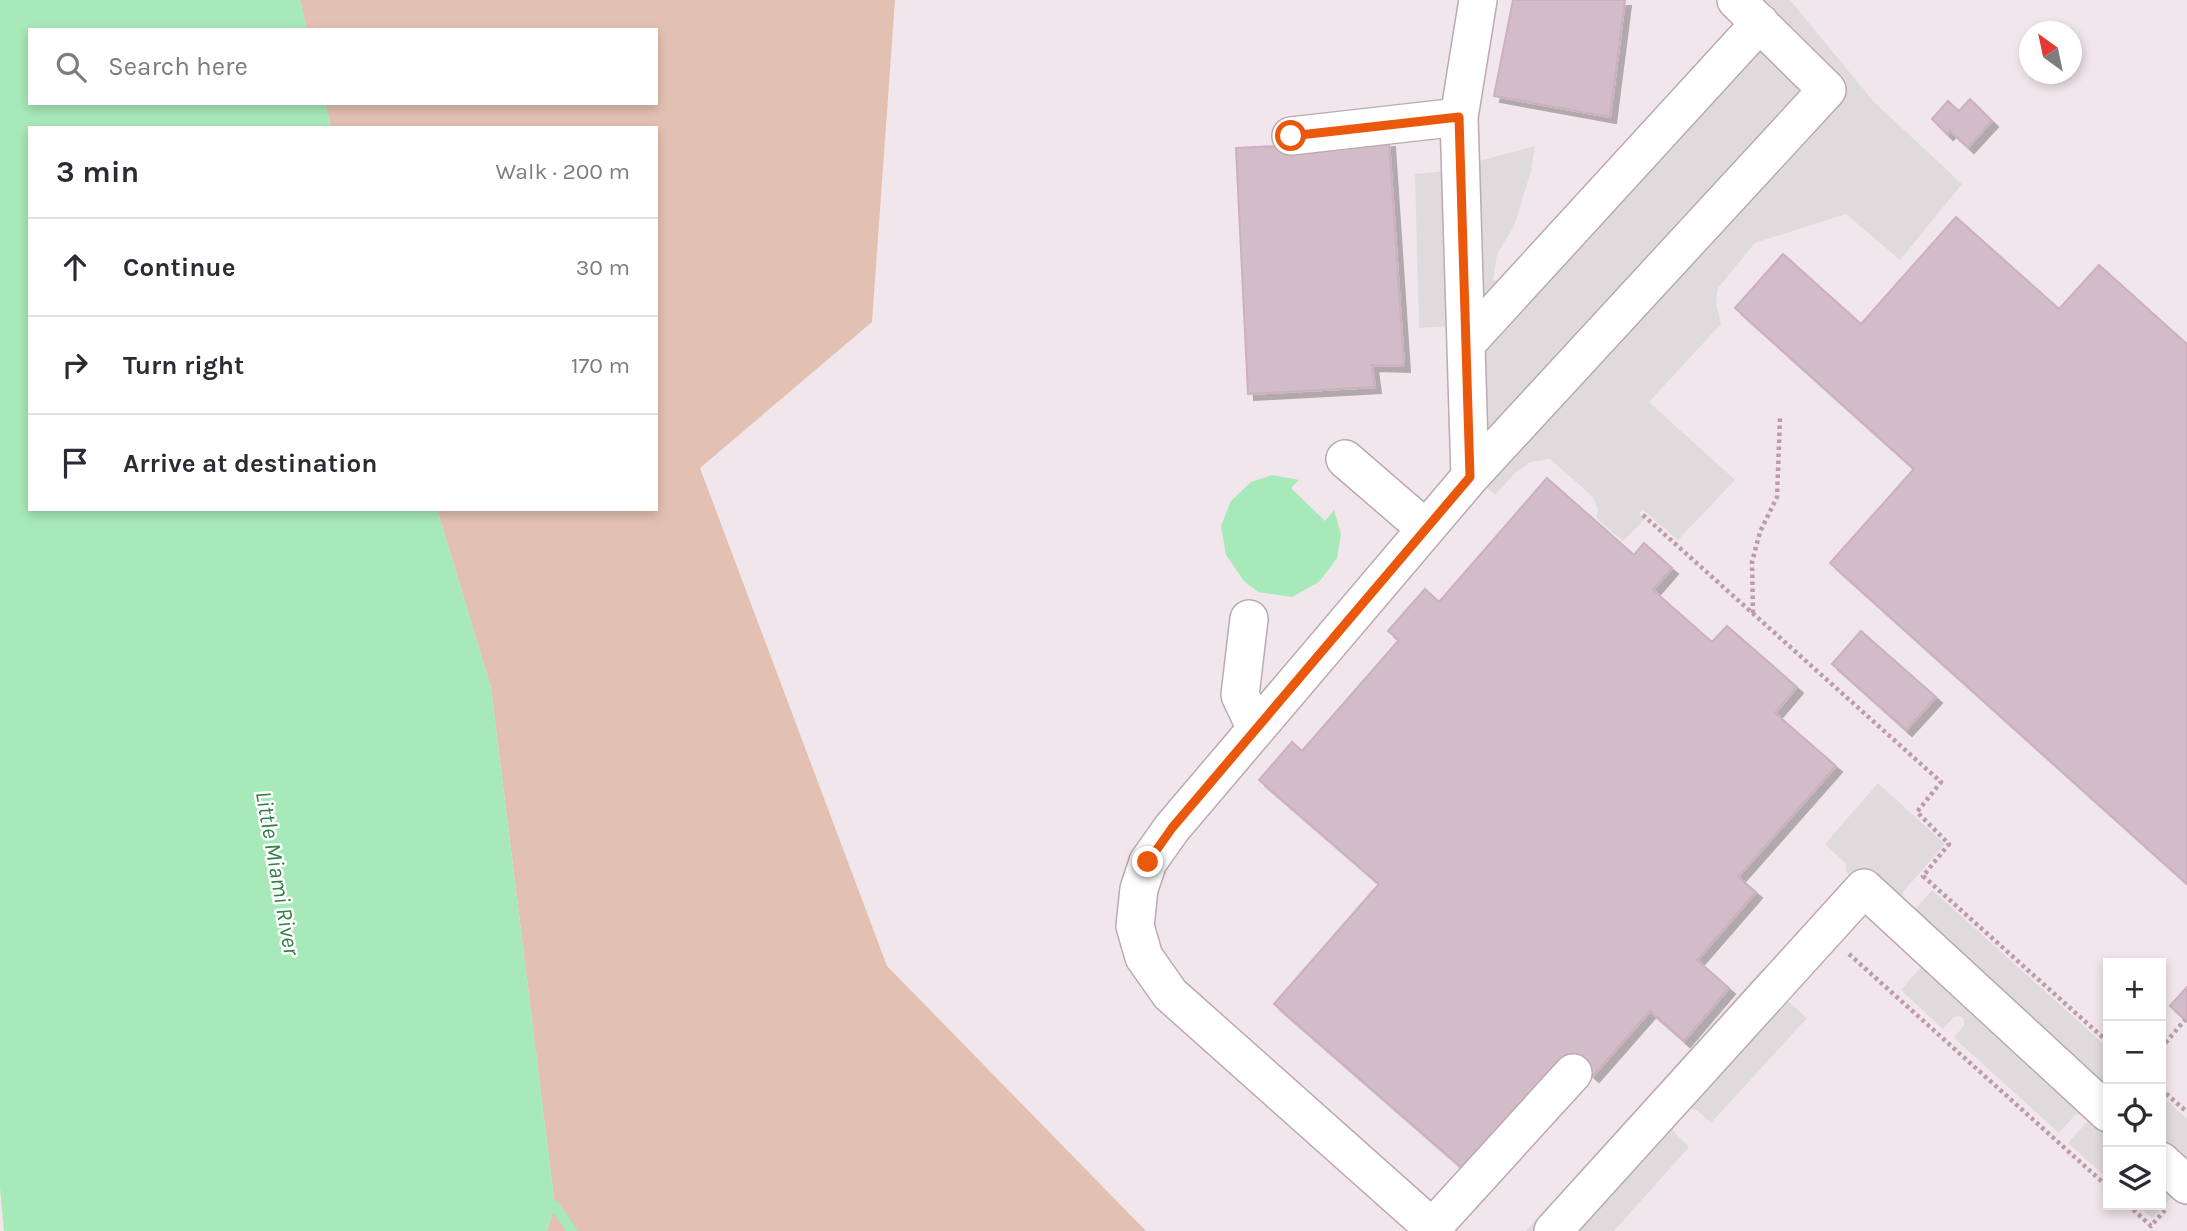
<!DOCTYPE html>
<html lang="en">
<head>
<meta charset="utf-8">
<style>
  :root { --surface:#fff; --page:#f7f7f7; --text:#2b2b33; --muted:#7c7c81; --line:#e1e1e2 }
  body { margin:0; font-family:Karla,sans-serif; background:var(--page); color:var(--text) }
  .controls { position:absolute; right:21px; bottom:21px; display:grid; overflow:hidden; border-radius:0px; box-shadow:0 4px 10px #0003 }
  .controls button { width:63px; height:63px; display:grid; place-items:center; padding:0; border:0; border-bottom:2px solid var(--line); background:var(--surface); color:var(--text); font:35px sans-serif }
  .compass { position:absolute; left:2019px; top:21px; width:63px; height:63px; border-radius:50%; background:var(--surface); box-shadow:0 4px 10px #0003; rotate:327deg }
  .stop { position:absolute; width:21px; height:21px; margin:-16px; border:5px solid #ea580c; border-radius:50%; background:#fff }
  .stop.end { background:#ea580c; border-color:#fff; box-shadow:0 2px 7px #0008 }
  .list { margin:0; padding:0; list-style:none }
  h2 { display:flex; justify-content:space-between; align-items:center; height:91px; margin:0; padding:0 28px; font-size:30px }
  h2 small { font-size:23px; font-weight:400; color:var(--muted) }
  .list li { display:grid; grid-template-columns:46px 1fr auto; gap:21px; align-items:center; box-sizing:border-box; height:98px; padding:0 28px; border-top:2px solid var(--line) }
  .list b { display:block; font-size:26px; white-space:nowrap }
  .list em { font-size:23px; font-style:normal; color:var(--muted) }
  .icon { flex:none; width:38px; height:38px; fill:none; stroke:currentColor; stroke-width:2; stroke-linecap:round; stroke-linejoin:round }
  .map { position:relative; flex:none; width:2187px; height:1231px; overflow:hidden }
  .search { position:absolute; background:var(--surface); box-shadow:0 4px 10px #0003; left:28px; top:28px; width:630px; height:77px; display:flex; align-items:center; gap:18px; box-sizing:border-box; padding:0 24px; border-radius:0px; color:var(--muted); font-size:26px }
  .panel { position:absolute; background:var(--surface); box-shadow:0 4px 10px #0003; left:28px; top:126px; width:630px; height:385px; border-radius:0px }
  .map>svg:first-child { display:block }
  .green { fill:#e2c1b2 }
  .parking { fill:#dfdbdd }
  .water { fill:#a7e9b9 }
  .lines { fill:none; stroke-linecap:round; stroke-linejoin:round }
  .stream { stroke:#a7e9b9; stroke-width:10 }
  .building { fill:#d2bcc8; stroke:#ccb0bf; stroke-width:2; filter:url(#shadow) }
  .minor-casing { stroke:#bca9b2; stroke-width:40 }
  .path { stroke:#bc9cac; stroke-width:4.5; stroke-dasharray:3.5 3.5; stroke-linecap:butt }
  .minor { stroke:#fff; stroke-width:37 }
  .route { stroke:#ea580c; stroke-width:9 }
  .labels { text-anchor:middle; stroke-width:5; stroke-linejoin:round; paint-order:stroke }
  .water-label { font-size:23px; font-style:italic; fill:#307f46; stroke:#fff }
</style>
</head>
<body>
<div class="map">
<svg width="2187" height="1231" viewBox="0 0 2187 1231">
  <defs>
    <filter id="shadow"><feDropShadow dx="6" dy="6" stdDeviation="0" flood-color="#0004"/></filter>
  </defs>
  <rect width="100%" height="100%" fill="#f1e6eb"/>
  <path class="green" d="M300 0H895L872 322 700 468 887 966 1146 1231H547L555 1206 491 688 437 509H656V128H331L325 103H656V30H307Z"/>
  <path class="parking" d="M1763 0H1790L1874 102 1962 184 1900 260 1846 214 1755 243 1718 288 1716 302 1721 324 1649 402 1735 480 1678 540 1643 510 1639 514 1645 519 1623 541 1597 519 1598 508 1592 496 1550 459 1530 462 1515 473 1495 495 1456 458 1448 326 1419 328 1415 174 1438 172 1535 146 1531 171 1514 226 1497 254 1493 280 1499 283 1701 75Z
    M1878 783 1945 844 1903 892 1902 899 1846 873V864L1825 844Z
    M1932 890 2108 1048V1179L2068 1143 2087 1122 2085 1115 2076 1114 2059 1133 1954 1038 1964 1025V1019L1960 1016 1954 1017 1943 1029 1901 990 1921 967 1890 938Z
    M1761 970 1788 994 1789 1002 1807 1018 1711 1123 1698 1111 1689 1107 1671 1124 1674 1132 1689 1147 1614 1231H1526Z
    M2161 1095 2187 1119V1207L2174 1195 2152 1218 2137 1205H2161Z"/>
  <path class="water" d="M0 0H300L307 30H30V103H325L331 128H30V509H437L491 688 555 1206 547 1231H4L0 1188Z
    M1272 475 1299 480 1291 488 1325 521 1334 510 1341 534 1337 558 1319 582 1292 597 1258 592 1244 581 1226 555 1221 526 1231 501 1251 482Z"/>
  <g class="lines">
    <path class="stream" d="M542 1202 555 1206 572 1231"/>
  </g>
  <path class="building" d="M1513 0H1625L1610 117 1494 96Z
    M1970 99 1992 121 1968 147 1950 131 1947 134 1932 119 1948 101 1959 111Z
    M1389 141 1404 366 1372 365 1375 387 1248 394 1236 148Z
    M1956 217 2059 309 2099 265 2187 344V884L1830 563 1914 469 1735 308 1783 254 1861 324Z
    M1547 478 1634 555 1644 543 1672 568 1653 590 1712 642 1727 626 1797 687 1775 713 1836 766 1738 877 1756 892 1697 960 1729 988 1684 1041 1650 1011 1593 1076 1572 1057 1469 1174 1274 1004 1379 884 1259 780 1292 742 1302 751 1399 640 1388 631 1425 589 1439 602Z
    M1861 631 1936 697 1906 730 1832 664Z
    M2187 987V1021L2170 1006Z"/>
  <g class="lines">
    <g class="minor-casing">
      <path id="minor" d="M1291 136 1459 117
        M1466 344 1760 23
        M1345 459 1426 529
        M1470 477 1827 90 1736 0
        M1249 619 1240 695 1256 729
        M2161 1161 2187 1185
        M1432 1228 1573 1073
        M1436 1231 1170 994 1144 957 1135 926 1139 889 1148 862 1172 828 1470 477 1459 117 1478 0
        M1553 1231 1864 888 2108 1113"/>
    </g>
    <path class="path" d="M1643 515 1941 782 1917 812 1949 844 1923 876 2108 1042
      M1753 613 1752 562 1760 532 1777 497 1780 418
      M1849 954 2108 1187
      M2161 1048 2185 1020
      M2161 1089 2187 1112
      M2128 1205 2151 1226 2165 1210"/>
    <use href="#minor" class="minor"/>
  </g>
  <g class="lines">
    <path class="route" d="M1148 862 1172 828 1470 477 1459 117 1291 136"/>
  </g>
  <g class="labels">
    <g class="water-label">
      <text transform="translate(278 873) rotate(80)" y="8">Little Miami River</text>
    </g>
  </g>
</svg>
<div class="controls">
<button>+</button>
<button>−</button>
<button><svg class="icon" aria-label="locate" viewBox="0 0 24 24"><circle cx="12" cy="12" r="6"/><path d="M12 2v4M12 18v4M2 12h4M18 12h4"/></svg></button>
<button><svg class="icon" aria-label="layers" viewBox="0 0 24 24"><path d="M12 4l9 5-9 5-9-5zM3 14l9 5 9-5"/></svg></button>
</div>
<svg class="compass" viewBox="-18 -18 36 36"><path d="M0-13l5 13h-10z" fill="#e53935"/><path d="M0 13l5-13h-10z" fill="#7c7c81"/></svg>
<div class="stop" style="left:1291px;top:136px"></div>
<div class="stop end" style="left:1148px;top:862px"></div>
<div class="search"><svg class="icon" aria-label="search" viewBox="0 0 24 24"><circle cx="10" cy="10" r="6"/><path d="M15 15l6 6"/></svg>Search here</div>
<section class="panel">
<h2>3 min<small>Walk · 200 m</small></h2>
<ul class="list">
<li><svg class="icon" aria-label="ahead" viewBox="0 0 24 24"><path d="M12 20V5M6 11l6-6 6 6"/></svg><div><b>Continue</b></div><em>30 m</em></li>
<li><svg class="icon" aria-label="right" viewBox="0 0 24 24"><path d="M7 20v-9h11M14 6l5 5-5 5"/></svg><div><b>Turn right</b></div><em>170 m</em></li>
<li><svg class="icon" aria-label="arrive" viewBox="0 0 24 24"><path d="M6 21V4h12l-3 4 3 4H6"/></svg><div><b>Arrive at destination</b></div></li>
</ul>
</section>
</div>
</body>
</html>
